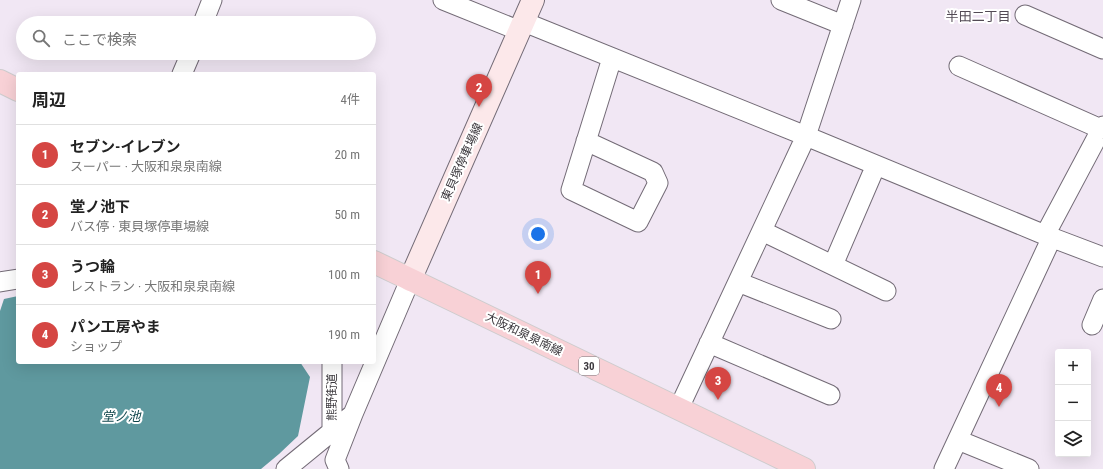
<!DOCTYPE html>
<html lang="ja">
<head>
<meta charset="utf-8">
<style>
  :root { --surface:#fff; --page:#f2f2f2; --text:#222; --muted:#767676; --line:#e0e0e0; --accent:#d54643 }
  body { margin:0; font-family:"Roboto Condensed","Noto Sans JP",sans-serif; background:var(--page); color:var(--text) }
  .controls { position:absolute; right:12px; bottom:12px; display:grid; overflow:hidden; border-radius:4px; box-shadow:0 4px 16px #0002 }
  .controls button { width:36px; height:36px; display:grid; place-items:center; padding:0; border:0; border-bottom:1px solid var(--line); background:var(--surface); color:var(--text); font:20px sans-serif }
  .you { position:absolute; left:538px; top:234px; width:14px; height:14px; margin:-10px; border:3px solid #fff; border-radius:50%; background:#1a73e8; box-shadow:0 0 0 6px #1a73e833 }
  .badge { display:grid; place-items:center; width:26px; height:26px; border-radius:50%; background:var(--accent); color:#fff; font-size:13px; font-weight:700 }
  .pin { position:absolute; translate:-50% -33px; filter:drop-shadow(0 1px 2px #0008) }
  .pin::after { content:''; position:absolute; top:21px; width:14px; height:12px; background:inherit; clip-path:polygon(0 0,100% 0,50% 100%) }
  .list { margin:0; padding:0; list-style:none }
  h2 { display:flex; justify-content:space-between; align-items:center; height:52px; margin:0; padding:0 16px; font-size:17px }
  h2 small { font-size:13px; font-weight:400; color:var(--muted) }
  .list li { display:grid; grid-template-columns:26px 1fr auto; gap:12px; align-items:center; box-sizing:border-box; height:60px; padding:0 16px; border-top:1px solid var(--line) }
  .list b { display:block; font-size:15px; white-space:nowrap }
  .list p { margin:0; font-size:13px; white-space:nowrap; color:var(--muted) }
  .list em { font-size:13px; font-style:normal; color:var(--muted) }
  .icon { flex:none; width:22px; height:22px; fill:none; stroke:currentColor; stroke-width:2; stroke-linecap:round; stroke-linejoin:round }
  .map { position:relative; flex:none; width:1103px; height:469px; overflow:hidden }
  .search { position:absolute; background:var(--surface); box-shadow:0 4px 16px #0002; left:16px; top:16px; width:360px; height:44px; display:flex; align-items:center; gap:10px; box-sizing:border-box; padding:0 14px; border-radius:22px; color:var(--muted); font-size:15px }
  .panel { position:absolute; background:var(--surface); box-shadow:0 4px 16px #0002; left:16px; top:72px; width:360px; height:292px; border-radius:4px }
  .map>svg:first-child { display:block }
  .water { fill:#5f999f }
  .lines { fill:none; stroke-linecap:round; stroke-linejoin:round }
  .street-casing { stroke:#736b76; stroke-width:21 }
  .secondary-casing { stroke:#736b76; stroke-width:24 }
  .primary-casing { stroke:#cdcccd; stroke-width:24 }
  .street { stroke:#fff; stroke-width:19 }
  .secondary { stroke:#fce8ea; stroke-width:22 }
  .primary { stroke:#f8d1d6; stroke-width:22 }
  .labels { text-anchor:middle; stroke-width:4; stroke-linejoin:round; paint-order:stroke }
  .shield { fill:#fff; stroke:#777579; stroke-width:1 }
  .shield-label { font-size:11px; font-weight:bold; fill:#3d3a3f }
  .street-label { font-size:12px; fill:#3d3a3f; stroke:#fff }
  .neighbourhood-label { font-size:13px; fill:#534b55; stroke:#fff }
  .water-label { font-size:13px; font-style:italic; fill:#0c4349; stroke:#fff }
</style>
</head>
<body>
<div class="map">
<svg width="1103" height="469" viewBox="0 0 1103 469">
  <rect width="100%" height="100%" fill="#f1e7f4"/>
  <path class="water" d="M18 296V362H300L310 377 298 436 279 454 261 469H0V311L4 299Z"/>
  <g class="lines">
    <g class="street-casing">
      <path id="street" d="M443 0 520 31
        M781 0 843 25
        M1025 15 1103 49
        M524 22 806 136 1045 235 1103 257
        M203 23 212 0
        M959 66 1101 129
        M182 74 191 53
        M586 141 653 172 658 183 638 222 571 190 612 58
        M762 231 886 291
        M1045 235 1103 126
        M833 265 876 165
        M0 282 18 279
        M738 282 831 319
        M1092 325 1103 299
        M709 343 830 395
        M332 362V432
        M679 408 806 136 851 0
        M958 440 1029 469
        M286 469 352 415
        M339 469 335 460 353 414 410 280
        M944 469 1052 237"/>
    </g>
    <g class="secondary-casing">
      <path id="secondary" d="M410 280 533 0"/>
    </g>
    <g class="primary-casing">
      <path id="primary" d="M0 81 18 90
        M374 262 804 469"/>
    </g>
    <use href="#street" class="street"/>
    <use href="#secondary" class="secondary"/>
    <use href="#primary" class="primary"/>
  </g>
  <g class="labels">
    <rect class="shield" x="579" y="357" width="20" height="18" rx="3"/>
    <g class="shield-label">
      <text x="589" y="370">30</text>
    </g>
    <g class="street-label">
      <text transform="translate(462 162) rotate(-66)" y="4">東貝塚停車場線</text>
      <text transform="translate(524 334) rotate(26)" y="4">大阪和泉泉南線</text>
      <text transform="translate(332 397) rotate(-90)" y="4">熊野街道</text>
    </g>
    <g class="neighbourhood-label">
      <text x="978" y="21">半田二丁目</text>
    </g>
    <g class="water-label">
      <text x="121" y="421">堂ノ池</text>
    </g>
  </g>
</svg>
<div class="controls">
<button>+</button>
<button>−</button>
<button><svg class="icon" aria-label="layers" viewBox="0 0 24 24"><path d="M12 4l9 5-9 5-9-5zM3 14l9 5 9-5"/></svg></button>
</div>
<div class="you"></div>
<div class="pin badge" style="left:538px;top:294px">1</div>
<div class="pin badge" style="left:479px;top:107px">2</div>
<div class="pin badge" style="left:718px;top:400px">3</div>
<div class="pin badge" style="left:999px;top:407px">4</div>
<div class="search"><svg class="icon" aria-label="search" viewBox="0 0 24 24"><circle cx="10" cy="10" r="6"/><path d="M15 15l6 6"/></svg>ここで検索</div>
<section class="panel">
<h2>周辺<small>4件</small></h2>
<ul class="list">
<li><span class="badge">1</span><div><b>セブン-イレブン</b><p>スーパー · 大阪和泉泉南線</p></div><em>20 m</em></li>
<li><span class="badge">2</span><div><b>堂ノ池下</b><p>バス停 · 東貝塚停車場線</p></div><em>50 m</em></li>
<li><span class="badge">3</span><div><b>うつ輪</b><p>レストラン · 大阪和泉泉南線</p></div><em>100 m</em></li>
<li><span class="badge">4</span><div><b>パン工房やま</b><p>ショップ</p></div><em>190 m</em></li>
</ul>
</section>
</div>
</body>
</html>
